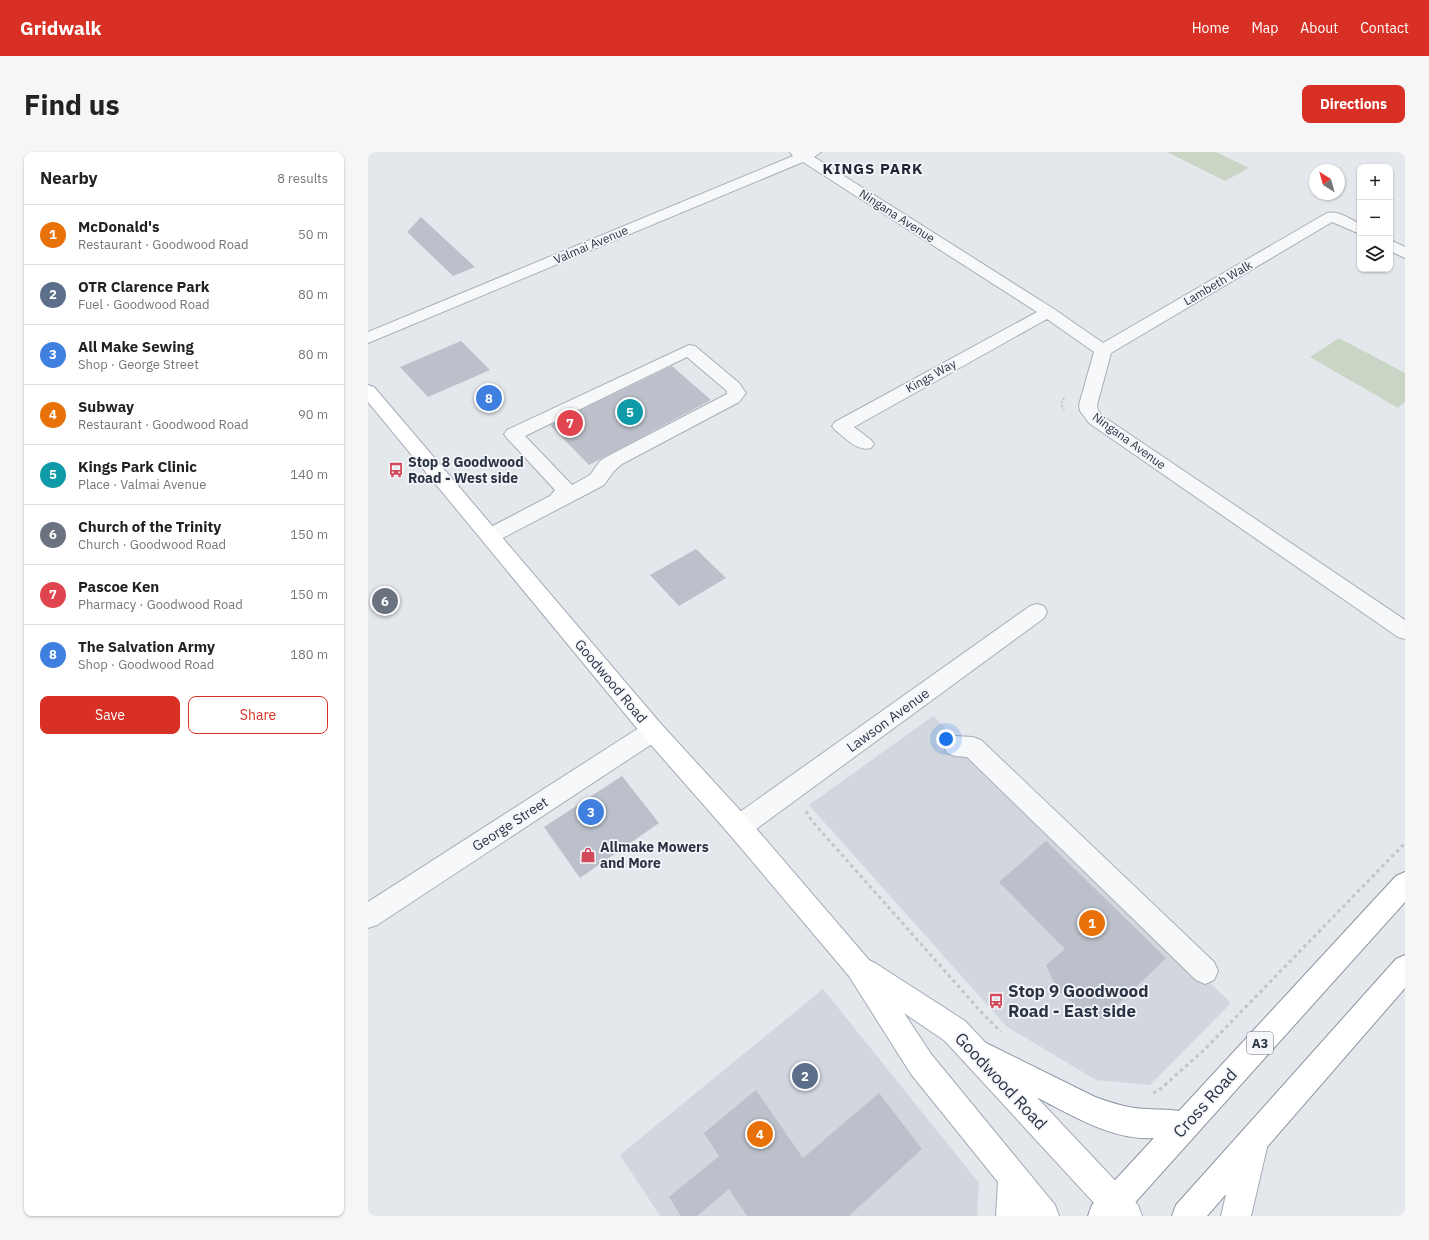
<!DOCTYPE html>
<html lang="en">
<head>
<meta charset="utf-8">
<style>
  :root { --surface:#fff; --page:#f6f6f6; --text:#222; --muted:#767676; --line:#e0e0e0; --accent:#d93025 }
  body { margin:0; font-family:"IBM Plex Sans",sans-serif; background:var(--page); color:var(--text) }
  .controls { position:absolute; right:12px; top:12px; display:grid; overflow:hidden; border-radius:8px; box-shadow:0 1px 3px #0004 }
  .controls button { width:36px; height:36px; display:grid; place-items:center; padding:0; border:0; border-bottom:1px solid var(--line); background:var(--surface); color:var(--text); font:20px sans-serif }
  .compass { position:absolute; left:941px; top:12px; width:36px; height:36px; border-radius:50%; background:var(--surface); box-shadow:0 1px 3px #0004; rotate:323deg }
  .you { position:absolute; left:578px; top:587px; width:14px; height:14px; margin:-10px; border:3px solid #fff; border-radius:50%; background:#1a73e8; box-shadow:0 0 0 6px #1a73e833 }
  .badge { display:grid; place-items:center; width:26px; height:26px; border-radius:50%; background:var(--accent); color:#fff; font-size:13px; font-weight:700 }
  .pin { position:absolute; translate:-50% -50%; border:2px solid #fff; box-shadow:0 1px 4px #0006 }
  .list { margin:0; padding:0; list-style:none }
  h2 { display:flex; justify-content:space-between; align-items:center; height:52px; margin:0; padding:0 16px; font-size:17px }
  h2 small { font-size:13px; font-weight:400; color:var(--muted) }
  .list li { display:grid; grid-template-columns:26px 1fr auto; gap:12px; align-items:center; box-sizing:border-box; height:60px; padding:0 16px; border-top:1px solid var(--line) }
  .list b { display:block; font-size:15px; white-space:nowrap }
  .list p { margin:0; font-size:13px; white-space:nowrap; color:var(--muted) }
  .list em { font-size:13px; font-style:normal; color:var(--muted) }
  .actions { display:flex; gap:8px; padding:12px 16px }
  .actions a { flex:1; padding:9px 0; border:1px solid var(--accent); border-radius:8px; text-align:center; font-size:14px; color:var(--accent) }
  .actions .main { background:var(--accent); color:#fff }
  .icon { flex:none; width:22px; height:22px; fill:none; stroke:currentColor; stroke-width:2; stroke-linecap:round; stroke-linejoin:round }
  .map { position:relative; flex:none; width:1037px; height:1064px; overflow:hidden; border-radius:8px }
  header { display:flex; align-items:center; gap:24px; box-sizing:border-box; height:56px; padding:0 20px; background:var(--accent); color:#fff }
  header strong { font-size:19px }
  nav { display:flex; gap:22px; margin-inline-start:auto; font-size:14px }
  .intro { display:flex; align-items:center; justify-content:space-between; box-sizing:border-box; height:96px; padding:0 24px }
  h1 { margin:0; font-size:28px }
  .button { padding:10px 18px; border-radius:8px; background:var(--accent); color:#fff; font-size:14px; font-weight:700 }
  main { display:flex; gap:24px; padding:0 24px }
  aside { flex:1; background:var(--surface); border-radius:8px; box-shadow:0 1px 3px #0004 }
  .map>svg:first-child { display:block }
  .built { fill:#d2d6de }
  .green { fill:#c9d6c5 }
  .building { fill:#bbc0ca }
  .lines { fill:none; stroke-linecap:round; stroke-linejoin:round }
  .minor-casing { stroke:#a9aeb7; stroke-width:2 }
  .major-casing { stroke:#a3abb8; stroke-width:2 }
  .highway-casing { stroke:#8b94a3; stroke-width:2 }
  .path-far1 { stroke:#c2c5cb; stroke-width:2; stroke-dasharray:2 2; stroke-linecap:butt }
  .path { stroke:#c2c5cb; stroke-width:3; stroke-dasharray:3.5 3.5; stroke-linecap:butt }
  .minor { fill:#f7f8fa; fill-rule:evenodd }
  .major { fill:#fff; fill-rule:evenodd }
  .highway { fill:#fff; fill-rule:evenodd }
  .labels { text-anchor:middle; stroke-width:3.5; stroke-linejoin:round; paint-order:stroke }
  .far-street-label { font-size:12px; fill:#2b3445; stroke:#f4f6f9 }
  .shield { fill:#f4f6f9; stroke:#676e7b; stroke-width:1 }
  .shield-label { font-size:13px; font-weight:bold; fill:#2b3445 }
  .poi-label { font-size:14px; font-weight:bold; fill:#2b3445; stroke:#f4f6f9; text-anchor:start }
  .street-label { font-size:14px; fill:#2b3445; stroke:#f4f6f9 }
  .far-district-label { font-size:15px; font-weight:bold; letter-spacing:1px; fill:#1d2536; stroke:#f4f6f9 }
  .near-poi-label { font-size:17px; font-weight:bold; fill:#2b3445; stroke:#f4f6f9; text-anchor:start }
  .near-street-label { font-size:17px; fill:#2b3445; stroke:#f4f6f9 }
</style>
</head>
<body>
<header>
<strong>Gridwalk</strong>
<nav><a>Home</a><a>Map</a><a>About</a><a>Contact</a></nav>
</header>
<div class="intro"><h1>Find us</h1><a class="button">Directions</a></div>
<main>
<aside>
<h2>Nearby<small>8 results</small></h2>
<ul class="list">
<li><span class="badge" style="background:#e8710a">1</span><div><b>McDonald's</b><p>Restaurant · Goodwood Road</p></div><em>50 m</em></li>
<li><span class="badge" style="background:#5c6f8a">2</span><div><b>OTR Clarence Park</b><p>Fuel · Goodwood Road</p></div><em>80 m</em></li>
<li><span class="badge" style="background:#3f7fe0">3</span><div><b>All Make Sewing</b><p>Shop · George Street</p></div><em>80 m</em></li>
<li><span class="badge" style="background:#e8710a">4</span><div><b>Subway</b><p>Restaurant · Goodwood Road</p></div><em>90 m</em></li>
<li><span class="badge" style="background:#0f9aa8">5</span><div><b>Kings Park Clinic</b><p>Place · Valmai Avenue</p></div><em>140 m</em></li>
<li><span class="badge" style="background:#6b7280">6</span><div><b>Church of the Trinity</b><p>Church · Goodwood Road</p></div><em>150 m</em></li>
<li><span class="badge" style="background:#e0444e">7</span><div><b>Pascoe Ken</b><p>Pharmacy · Goodwood Road</p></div><em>150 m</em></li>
<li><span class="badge" style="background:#3f7fe0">8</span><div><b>The Salvation Army</b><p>Shop · Goodwood Road</p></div><em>180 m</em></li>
</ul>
<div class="actions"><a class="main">Save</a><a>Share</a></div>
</aside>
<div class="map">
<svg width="1037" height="1064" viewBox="0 0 1037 1064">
  <rect width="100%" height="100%" fill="#e4e7ec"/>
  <path class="built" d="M565 564 863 851 782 933 728 928 638 874 441 653Z
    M455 837 611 1031 609 1064H292L252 1003Z"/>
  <path class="green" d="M799 0H848L881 16 857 29Z
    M971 186 1037 221V250L1030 256 942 205Z"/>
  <path class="building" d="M53 65 107 115 85 124 39 80Z
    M93 189 122 218 60 245 32 215Z
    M304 214 343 248 221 313 182 273Z
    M328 397 358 426 311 454 282 423Z
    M254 624 291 671 212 726 176 675Z
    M678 689 798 806 735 867 719 865 688 836 678 813 697 797 631 730Z
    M388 938 435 1006 511 941 554 997 481 1064H379L361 1037 329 1064H313L301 1045 351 1004 336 981Z"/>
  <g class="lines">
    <g class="minor-casing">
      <path id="minor" d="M422 0H453L446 5 686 157 735 191 959 61C970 58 982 67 992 72V82L964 70 743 201 729 253 730 258 733 263 1037 468V487L1030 485 721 271 712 259 711 253 726 200 679 167 486 275 503 288 506 292 503 296C489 300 478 286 467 278L464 274 467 270 669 160 435 10 0 191V180L425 4Z
        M1022 88 1037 95V106L1022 99Z
        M321 193 327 194 371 231 378 241 371 250 254 312 246 319 236 333 129 389 122 391 115 389 112 384 115 379 182 344 187 338 139 286 136 282 139 278ZM319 205 359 239V242L240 304 232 309 222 323 204 333 157 284Z
        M669 452 676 454 679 460 676 466 380 683 371 686 362 683 359 675 362 667 662 454Z
        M285 569 293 572 296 579 293 586 9 773 0 776V750L277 572Z
        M587 584 605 585 613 588 846 810 850 819 846 828 837 832 828 828 599 605 587 604 579 601 576 594 579 587Z"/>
    </g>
    <g class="major-casing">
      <path id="major" d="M0 233 6 235 293 572 380 667 501 808 507 811 597 869 770 1053 774 1064H738L577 889 536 861 563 902 687 1053 691 1064H628L630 1030 543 922 481 824 362 683 277 586 0 250Z
        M885 976 895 981 900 991 883 1064H853L870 991 875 981Z"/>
    </g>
    <g class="highway-casing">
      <path id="highway" d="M1037 720V750L755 1064H720L724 1053 786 986C746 989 707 965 672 947 647 935 622 922 596 909L592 899 596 889 606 885 727 945C744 951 762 957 780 957 791 958 800 957 811 959L1028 724Z
        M1037 803V836L839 1064H804L808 1053 1028 807Z"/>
    </g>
    <path class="path-far1" d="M696 246 693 252 696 258"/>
    <path class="path" d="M438 659 444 669 615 862 633 880
      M785 941 790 939 835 899 1037 691"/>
    <use href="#minor" class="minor"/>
    <use href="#major" class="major"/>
    <use href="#highway" class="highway"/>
  </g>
  <defs>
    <g id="bus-bare" transform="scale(1.2)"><path d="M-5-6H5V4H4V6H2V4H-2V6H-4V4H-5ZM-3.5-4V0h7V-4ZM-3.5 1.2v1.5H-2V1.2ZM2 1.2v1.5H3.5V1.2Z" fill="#d1495b" stroke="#f4f6f9" stroke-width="2.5" paint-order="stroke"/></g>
    <g id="shop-bare" transform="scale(1.2)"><path d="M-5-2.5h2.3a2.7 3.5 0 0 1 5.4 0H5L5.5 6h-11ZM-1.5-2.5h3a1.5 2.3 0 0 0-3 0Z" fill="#d1495b" stroke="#f4f6f9" stroke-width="2.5" paint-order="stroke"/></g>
  </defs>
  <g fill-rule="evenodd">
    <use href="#bus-bare" x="28" y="318"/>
    <use href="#shop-bare" x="220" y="703"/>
    <use href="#bus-bare" x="628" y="849"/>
  </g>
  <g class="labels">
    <g class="far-street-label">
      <text transform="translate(529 64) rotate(33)" y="4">Ningana Avenue</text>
      <text transform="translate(223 93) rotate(-23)" y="4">Valmai Avenue</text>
      <text transform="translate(850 131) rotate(-30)" y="4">Lambeth Walk</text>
      <text transform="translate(563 224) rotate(-29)" y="4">Kings Way</text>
      <text transform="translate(761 289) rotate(36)" y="4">Ningana Avenue</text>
    </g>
    <rect class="shield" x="879" y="880" width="26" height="22" rx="3"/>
    <g class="shield-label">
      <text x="892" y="896">A3</text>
    </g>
    <g class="poi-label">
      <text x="40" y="315">Stop 8 Goodwood<tspan x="40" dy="16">Road - West side</tspan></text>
      <text x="232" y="700">Allmake Mowers<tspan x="232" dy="16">and More</tspan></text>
    </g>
    <g class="street-label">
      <text transform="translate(243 529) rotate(50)" y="5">Goodwood Road</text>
      <text transform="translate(520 568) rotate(-36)" y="5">Lawson Avenue</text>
      <text transform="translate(142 672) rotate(-33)" y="5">George Street</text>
    </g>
    <g class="far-district-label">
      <text x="505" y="22">KINGS PARK</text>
    </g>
    <g class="near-poi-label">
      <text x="640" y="845">Stop 9 Goodwood<tspan x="640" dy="20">Road - East side</tspan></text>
    </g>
    <g class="near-street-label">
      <text transform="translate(633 929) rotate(47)" y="6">Goodwood Road</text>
      <text transform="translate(837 951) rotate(-48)" y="6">Cross Road</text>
    </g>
  </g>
</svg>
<div class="controls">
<button>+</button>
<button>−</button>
<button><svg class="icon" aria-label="layers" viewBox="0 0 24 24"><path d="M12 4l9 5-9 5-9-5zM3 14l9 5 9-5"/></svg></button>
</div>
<svg class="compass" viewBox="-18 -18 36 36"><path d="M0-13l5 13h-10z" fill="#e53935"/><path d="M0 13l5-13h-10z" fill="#767676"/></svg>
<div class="you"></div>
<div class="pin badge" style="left:724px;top:771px;background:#e8710a">1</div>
<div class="pin badge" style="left:437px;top:924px;background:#5c6f8a">2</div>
<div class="pin badge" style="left:223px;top:660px;background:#3f7fe0">3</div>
<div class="pin badge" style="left:392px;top:982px;background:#e8710a">4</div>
<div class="pin badge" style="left:262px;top:260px;background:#0f9aa8">5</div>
<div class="pin badge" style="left:17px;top:449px;background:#6b7280">6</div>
<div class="pin badge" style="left:202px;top:271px;background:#e0444e">7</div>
<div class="pin badge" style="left:121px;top:246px;background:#3f7fe0">8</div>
</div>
</main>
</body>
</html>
